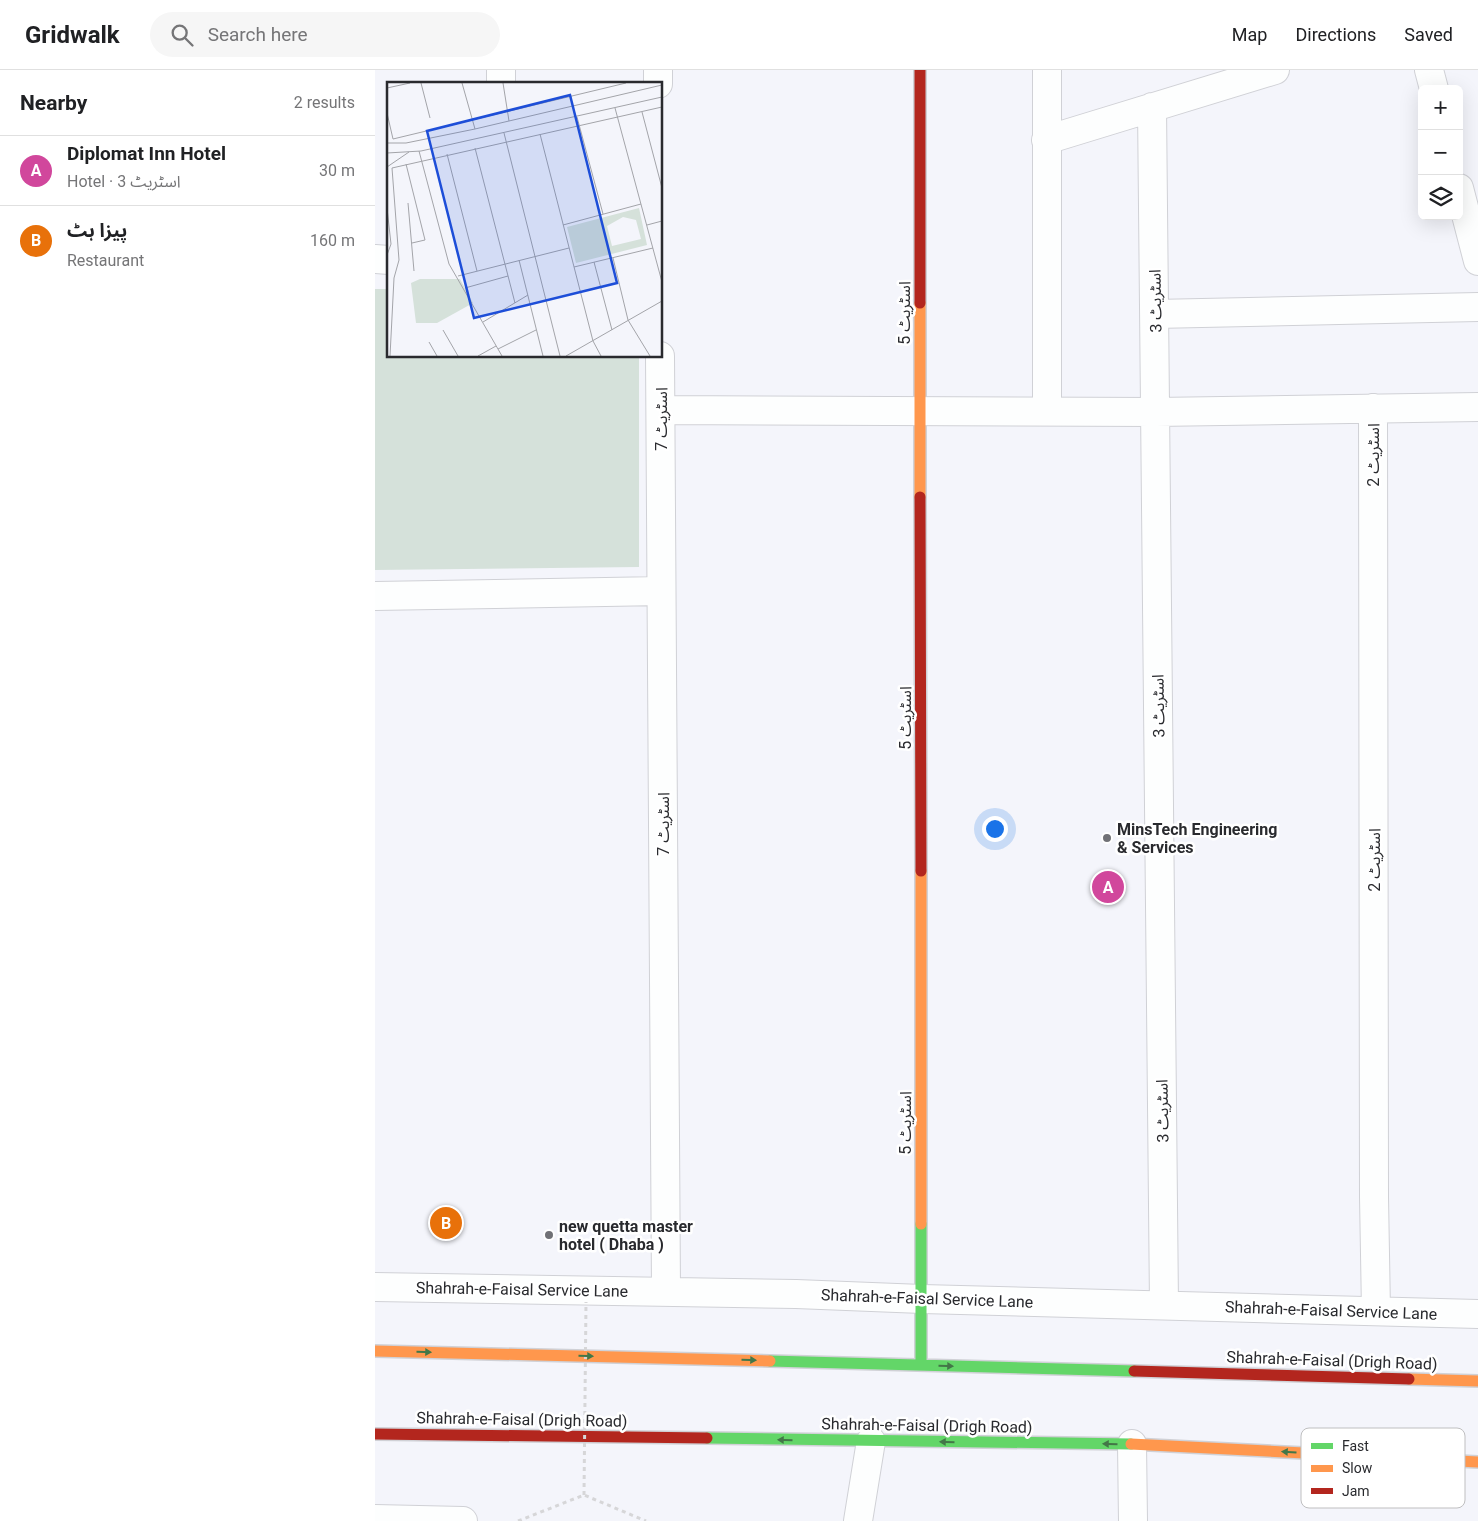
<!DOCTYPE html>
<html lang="en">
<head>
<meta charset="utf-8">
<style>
  :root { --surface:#fff; --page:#f6f6f6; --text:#202124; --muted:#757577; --line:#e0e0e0; --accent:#b45309 }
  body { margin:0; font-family:Roboto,"Noto Sans Arabic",sans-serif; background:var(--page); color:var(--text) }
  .controls { position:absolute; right:15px; top:15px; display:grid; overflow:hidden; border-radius:8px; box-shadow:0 5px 20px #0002 }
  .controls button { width:45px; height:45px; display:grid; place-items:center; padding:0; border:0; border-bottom:1px solid var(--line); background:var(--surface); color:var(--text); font:25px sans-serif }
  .you { position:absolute; left:619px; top:758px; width:18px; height:18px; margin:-12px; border:4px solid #fff; border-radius:50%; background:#1a73e8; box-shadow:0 0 0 8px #1a73e833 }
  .badge { display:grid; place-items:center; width:32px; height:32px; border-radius:50%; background:var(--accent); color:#fff; font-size:16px; font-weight:700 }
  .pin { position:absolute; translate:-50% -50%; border:2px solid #fff; box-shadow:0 1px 5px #0006 }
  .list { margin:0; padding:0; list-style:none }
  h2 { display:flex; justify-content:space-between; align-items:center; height:65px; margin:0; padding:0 20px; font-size:21px }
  h2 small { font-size:16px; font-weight:400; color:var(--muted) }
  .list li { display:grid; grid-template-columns:32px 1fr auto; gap:15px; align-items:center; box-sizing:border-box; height:70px; padding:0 20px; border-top:1px solid var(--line) }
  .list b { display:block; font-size:19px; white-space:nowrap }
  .list p { margin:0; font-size:16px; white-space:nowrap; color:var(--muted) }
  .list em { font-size:16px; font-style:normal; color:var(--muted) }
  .icon { flex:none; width:28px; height:28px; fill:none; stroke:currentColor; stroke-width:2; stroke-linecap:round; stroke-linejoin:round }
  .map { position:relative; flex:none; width:1103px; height:1451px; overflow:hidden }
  header { display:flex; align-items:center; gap:30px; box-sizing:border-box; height:70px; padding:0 25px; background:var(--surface); border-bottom:1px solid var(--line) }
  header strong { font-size:24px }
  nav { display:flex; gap:28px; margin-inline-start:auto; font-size:18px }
  .search { width:350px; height:45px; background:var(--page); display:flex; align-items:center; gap:12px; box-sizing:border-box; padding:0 18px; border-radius:28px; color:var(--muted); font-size:19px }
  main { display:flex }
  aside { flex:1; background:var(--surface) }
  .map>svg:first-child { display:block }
  .green { fill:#d5e1da }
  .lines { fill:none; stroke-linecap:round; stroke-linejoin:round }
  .street-casing { stroke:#d0d1d6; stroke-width:30 }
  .fast-casing { stroke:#d0d1d6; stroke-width:14 }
  .slow-casing { stroke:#d0d1d6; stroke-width:14 }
  .jam-casing { stroke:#d0d1d6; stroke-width:14 }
  .path { stroke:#d6d6d8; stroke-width:3; stroke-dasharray:4 4; stroke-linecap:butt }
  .street { stroke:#fdfefe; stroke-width:28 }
  .fast { stroke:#63d668; stroke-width:11 }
  .slow { stroke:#ff974d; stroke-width:11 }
  .jam { stroke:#b3261e; stroke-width:11 }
  .path-bridge { stroke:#d6d6d8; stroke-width:3; stroke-dasharray:4 4; stroke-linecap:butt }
  .oneway { fill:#437748 }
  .poi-dot { fill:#707176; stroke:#fff; stroke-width:2 }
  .labels { text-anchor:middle; stroke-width:5; stroke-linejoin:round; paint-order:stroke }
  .street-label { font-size:16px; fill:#292a2e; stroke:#fff }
  .poi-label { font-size:16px; font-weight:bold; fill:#292a2e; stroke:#fff; text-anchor:start }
  .inset-road { fill:none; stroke:#a3a4a9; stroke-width:1 }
  .view { fill:#1d4ed8; fill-opacity:0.15; stroke:#1d4ed8; stroke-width:2.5 }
  .inset-edge { fill:none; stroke:#292a2e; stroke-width:2.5 }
  .key { fill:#fff; stroke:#bfbfc0; stroke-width:1 }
  .key-label { font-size:14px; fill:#292a2e }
</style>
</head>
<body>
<header>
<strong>Gridwalk</strong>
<div class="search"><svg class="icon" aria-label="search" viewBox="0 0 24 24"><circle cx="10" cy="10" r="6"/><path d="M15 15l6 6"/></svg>Search here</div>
<nav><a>Map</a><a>Directions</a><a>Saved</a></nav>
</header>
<main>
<aside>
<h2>Nearby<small>2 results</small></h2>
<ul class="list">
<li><span class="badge" style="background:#d1479c">A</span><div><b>Diplomat Inn Hotel</b><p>Hotel · اسٹریٹ 3</p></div><em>30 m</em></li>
<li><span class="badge" style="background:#e8710a">B</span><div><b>پیزا ہٹ</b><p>Restaurant</p></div><em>160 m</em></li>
</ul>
</aside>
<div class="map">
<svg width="1103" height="1451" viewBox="0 0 1103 1451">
  <rect width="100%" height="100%" fill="#f4f5fb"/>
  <path class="green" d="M0 219H14V286H264V497L0 500Z"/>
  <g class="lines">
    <g class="street-casing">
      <path id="street" d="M126 0V14
        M283 0V14
        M672 0V341
        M1054 0 1059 19
        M777 37 789 1235
        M671 70 900 0
        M1084 118 1103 191
        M0 189 14 190
        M780 244 1103 237
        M285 286 291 1221
        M998 338 999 1127 1001 1241
        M286 340 781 342 1103 337
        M0 526 286 521
        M0 1217 421 1224 547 1229 1103 1244
        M757 1374 758 1451
        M0 1449 88 1451
        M483 1451 496 1371"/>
    </g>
    <g class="fast-casing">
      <path id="fast" d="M546 1154V1295
        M395 1291 759 1301
        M332 1368 756 1374"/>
    </g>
    <g class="slow-casing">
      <path id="slow" d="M545 233V427
        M546 801V1154
        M0 1281 395 1291
        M1034 1309 1103 1311
        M756 1374 1103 1392"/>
    </g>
    <g class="jam-casing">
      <path id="jam" d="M545 0V233
        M545 427 546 801
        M759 1301 1034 1309
        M0 1364 332 1368"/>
    </g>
    <path class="path" d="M143 1451 209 1425 271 1451"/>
    <use href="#street" class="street"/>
    <use href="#fast" class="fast"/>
    <use href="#slow" class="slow"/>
    <use href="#jam" class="jam"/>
    <path class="path-bridge" d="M209 1425 211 1232"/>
  </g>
  <defs><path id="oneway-solid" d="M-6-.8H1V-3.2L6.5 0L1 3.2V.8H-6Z" transform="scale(1.25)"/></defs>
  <g class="oneway">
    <use href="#oneway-solid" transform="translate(49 1282) rotate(1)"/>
    <use href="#oneway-solid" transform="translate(211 1286) rotate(1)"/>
    <use href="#oneway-solid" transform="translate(374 1290) rotate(2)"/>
    <use href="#oneway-solid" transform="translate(571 1296) rotate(2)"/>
    <use href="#oneway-solid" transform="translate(410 1370) rotate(-179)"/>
    <use href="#oneway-solid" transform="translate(572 1372) rotate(-179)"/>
    <use href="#oneway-solid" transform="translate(735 1374) rotate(-179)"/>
    <use href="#oneway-solid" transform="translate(914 1382) rotate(-177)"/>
  </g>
  <g class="poi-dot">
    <circle cx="732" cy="768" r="5"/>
    <circle cx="174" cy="1165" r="5"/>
  </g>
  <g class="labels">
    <g class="street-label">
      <text transform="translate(780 231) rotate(-91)" y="6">اسٹریٹ 3</text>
      <text transform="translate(529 243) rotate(-90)" y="6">اسٹریٹ 5</text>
      <text transform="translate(286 349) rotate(-90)" y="6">اسٹریٹ 7</text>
      <text transform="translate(998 385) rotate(-90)" y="6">اسٹریٹ 2</text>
      <text transform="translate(783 636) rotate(-91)" y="6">اسٹریٹ 3</text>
      <text transform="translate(530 648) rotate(-90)" y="6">اسٹریٹ 5</text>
      <text transform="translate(288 754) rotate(-90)" y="6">اسٹریٹ 7</text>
      <text transform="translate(999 790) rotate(-90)" y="6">اسٹریٹ 2</text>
      <text transform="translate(787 1041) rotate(-91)" y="6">اسٹریٹ 3</text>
      <text transform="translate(530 1053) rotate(-90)" y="6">اسٹریٹ 5</text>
      <text transform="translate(147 1219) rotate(1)" y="6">Shahrah-e-Faisal Service Lane</text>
      <text transform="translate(552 1228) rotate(2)" y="6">Shahrah-e-Faisal Service Lane</text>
      <text transform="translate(956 1240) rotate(2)" y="6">Shahrah-e-Faisal Service Lane</text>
      <text transform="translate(957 1290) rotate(2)" y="6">Shahrah-e-Faisal (Drigh Road)</text>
      <text transform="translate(147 1349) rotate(1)" y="6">Shahrah-e-Faisal (Drigh Road)</text>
      <text transform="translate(552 1355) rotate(1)" y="6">Shahrah-e-Faisal (Drigh Road)</text>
    </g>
    <g class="poi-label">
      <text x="742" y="765">MinsTech Engineering<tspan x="742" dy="18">&amp; Services</tspan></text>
      <text x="184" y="1162">new quetta master<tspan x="184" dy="18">hotel ( Dhaba )</tspan></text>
    </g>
  </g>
  <g transform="translate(12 12)">
    <rect width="275" height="275" fill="#f4f5fb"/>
    <path d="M252 126 260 163 189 181 180 145ZM236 135 249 138 254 157 225 164 220 144Z" fill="#d5e1da" fill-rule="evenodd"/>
    <path d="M33 197H73L86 221 50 241H29L24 201Z" fill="#d5e1da"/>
    <path class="inset-road" d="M34 1 43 36M75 1 88 47M116 1 122 39M0 6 23 1M228 26 275 200M255 30 275 106M0 31 6 57 239 1M190 35 216 132M117 51 173 274M153 52 206 259 214 274M0 61H19L88 47 275 3M88 66 128 221M32 69 62 182 115 274M0 71 34 69 275 15M60 72 90 189M19 82 38 158 25 161M0 85 22 70M21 121 27 189M0 126 4 162 0 173M176 143 254 122M260 143 275 139M226 176 241 238 263 274M132 178 156 274M207 180 225 248M187 185 266 166M71 194 182 166M78 206 121 194M96 240 141 213M56 248 71 274M42 260 50 274M111 267 149 248M3 274 7 196 12 178 5 86 275 25M91 274 109 264M179 274 275 219"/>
    <path class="view" d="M183 13 230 201 87 236 40 49Z"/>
    <rect width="275" height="275" class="inset-edge"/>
  </g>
  <rect x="926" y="1358" width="164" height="80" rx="8" class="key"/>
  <rect x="936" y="1373" width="22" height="6" fill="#63d668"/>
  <rect x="936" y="1395" width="22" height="7" fill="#ff974d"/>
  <rect x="936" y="1418" width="22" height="6" fill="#b3261e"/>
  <g class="key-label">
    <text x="967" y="1381">Fast</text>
    <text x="967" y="1403">Slow</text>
    <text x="967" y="1426">Jam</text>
  </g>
</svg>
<div class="controls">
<button>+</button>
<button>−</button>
<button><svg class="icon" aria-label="layers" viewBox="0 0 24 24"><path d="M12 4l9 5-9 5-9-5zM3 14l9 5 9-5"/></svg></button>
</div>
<div class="you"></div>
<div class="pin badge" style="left:733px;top:817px;background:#d1479c">A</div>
<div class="pin badge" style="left:71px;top:1153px;background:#e8710a">B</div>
</div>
</main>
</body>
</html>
